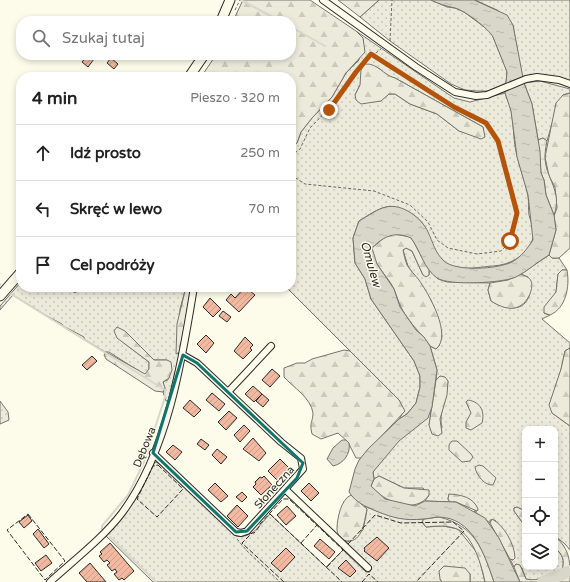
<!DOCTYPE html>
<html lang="pl">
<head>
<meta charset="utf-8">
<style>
  :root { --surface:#fff; --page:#f2f2f2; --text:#222; --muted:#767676; --line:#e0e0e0 }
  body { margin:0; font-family:"Varela Round",sans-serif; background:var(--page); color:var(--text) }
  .controls { position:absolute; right:12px; bottom:12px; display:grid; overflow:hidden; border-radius:8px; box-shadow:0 2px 6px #0003 }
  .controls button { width:36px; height:36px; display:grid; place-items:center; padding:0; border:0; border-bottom:1px solid var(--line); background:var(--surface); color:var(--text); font:20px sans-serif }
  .stop { position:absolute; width:12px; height:12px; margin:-9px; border:3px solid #b45309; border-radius:50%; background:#fff }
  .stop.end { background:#b45309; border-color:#fff; box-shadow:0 1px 4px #0008 }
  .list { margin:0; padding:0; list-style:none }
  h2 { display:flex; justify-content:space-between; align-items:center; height:52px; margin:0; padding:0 16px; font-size:17px }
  h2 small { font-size:13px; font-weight:400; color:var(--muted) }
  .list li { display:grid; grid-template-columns:26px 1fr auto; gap:12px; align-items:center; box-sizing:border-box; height:56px; padding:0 16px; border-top:1px solid var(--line) }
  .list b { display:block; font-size:15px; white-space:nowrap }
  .list em { font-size:13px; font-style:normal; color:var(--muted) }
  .icon { flex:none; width:22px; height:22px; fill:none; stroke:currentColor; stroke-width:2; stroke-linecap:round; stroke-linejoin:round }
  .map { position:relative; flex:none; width:570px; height:582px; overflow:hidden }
  .search { position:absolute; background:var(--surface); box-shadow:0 2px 6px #0003; left:16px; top:16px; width:280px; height:44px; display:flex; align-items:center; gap:10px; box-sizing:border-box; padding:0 14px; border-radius:16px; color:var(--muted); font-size:15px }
  .panel { position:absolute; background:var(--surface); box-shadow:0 2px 6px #0003; left:16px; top:72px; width:280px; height:220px; border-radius:16px }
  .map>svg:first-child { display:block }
  .grass { fill:url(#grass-dots); stroke:#74746e; fill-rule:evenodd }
  .forest { fill:url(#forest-firs); stroke:#74746e }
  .wetland { fill:url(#wetland-marsh); stroke:#74746e }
  .water { fill:url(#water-ripples); stroke:#74746e }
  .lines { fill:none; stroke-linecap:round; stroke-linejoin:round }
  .stream { stroke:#d8d7c9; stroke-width:2 }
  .river { stroke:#d8d7c9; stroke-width:12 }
  .building { fill:url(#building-hatch); stroke:#2b2b2b }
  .minor-casing { stroke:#2b2b2b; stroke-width:8 }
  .secondary-casing { stroke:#2b2b2b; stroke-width:11 }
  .path { stroke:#6a6964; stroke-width:1; stroke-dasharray:3 2; stroke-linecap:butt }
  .minor { stroke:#fdfbea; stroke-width:6 }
  .secondary { stroke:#fdfbea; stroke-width:9 }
  .fence { stroke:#2b2b2b; stroke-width:1; stroke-dasharray:5 2; stroke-linecap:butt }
  .route { stroke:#b45309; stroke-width:5 }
  .marked { fill:none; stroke:#0f766e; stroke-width:3; stroke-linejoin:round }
  .labels { text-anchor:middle; stroke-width:3; stroke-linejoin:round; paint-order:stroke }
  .street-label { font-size:11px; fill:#2b2b2b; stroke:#fdfbea }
  .water-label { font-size:12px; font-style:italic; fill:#2b2b2b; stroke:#fdfbea }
</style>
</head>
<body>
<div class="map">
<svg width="570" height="582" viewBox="0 0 570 582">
  <defs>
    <pattern id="grass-dots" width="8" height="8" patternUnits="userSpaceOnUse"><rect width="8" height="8" fill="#ecebdb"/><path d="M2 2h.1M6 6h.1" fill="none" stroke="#cbcabc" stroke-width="1.8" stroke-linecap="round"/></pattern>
    <pattern id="forest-firs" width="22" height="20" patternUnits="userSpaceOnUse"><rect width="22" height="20" fill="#ecebdb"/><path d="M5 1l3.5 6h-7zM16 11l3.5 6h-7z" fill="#cbcabc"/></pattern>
    <pattern id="wetland-marsh" width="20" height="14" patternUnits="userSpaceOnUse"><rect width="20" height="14" fill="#ecebdb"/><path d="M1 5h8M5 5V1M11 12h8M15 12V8" fill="none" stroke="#cbcabc"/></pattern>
    <pattern id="water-ripples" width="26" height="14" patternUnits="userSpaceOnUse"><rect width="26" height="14" fill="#d8d7c9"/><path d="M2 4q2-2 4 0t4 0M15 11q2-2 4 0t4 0" fill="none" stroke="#bab9ad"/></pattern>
    <pattern id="building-hatch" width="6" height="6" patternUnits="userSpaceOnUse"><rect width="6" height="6" fill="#f2b8a0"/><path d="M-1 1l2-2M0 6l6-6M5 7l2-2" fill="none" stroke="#d09e8a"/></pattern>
  </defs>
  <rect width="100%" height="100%" fill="#fdfbea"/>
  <path class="grass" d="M379 0H431L447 7 455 8 464 12 491 32 505 66 507 72 506 83 488 91H477L465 90 451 84 390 41 360 17Z
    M475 0H570V81C553 76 540 74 522 78L513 25 497 10Z
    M356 31 454 98 470 102 505 93C507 99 510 104 511 110 514 125 513 141 517 156 520 169 526 183 528 196 529 202 528 209 529 215 531 223 536 232 532 241 525 257 509 265 493 266 477 267 460 272 446 263 421 247 439 219 395 207 383 204 369 215 359 221L353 238 355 263 365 279 371 299 414 361 420 376V387L416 403 407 414 399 419 404 411 399 400 286 287H291V148L297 143 301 132 312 118 332 97 346 73 359 60 363 39ZM379 68C384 74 388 77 395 78L483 127 484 137 459 131 437 114 410 104 395 94H389L380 101 355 95 360 85Z
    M540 81 570 89V93L563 95 553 120 547 141 543 138 538 140 532 104 524 83Z
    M406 248 412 251 423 275H429V270L438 279 447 282 490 283 488 290 491 301C505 309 525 314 530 293 532 289 529 282 528 277L521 274 549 255 552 258H559L567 270H562L558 274 556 292 544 313 550 315 542 319 570 343V348L565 351 552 413 570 426V550L565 544 555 536V429H525V511L517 507 514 508V511L525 526V567H555V548C563 555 565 560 562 570L535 581 526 579 522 568 516 564 514 567 510 559 513 560 499 526 495 520H490V523L474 511H477L449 494 448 499 450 502 425 501 429 495 423 488H404L379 476 374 479 373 472C380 461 390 449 399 440 411 429 426 423 432 407L429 425 442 428C438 413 447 397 448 381L440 376 436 380 437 370 430 346 436 349 439 346 442 336 431 300 408 266 403 250Z
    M21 282V287H67L75 293 80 289V287H186L180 309 178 354 180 352 168 401H166L163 392 165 388 163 384 164 381 168 380 167 360H154L125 331 124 343 149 362V369L145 375 109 352H105L84 339V337L63 326 62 324 47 316 13 295 0 310V306Z
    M0 401 8 412 9 420 0 424Z
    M156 462 166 468 236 536C253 539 260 524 270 514L326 567 343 550 366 572H370V566L343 540 348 542 363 530 367 510 364 506C384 514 403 521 424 519L422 522 426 527 443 526 458 529 478 554 485 582H470V574L440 579 442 582H153L106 536 132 503 152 465Z"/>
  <path class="forest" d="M243 0H310L356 31 363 38 365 52 346 73 332 97 312 118 301 132 297 143 291 148V77H201L216 55H291V21H233Z
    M338 0H379L360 17Z
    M365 64C378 63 383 75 395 78L483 127 485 137 481 139 459 131 437 114 410 104 395 94H389L381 101 361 104 356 100 355 95 360 85 361 70Z
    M570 93V248L559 258H552L549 255 556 230 554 216 557 208 555 187 549 176 545 157 556 103 563 95Z
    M394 234 411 237 429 270V275L426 277 423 275 412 251 406 248 403 250C404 255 405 260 407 265 410 270 415 275 419 280 428 293 453 335 436 349L430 346C423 335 414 328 407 317 400 308 398 299 394 289 388 276 372 264 372 248L386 236Z
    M562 270H567C570 287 566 308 550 315L544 313V307L556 292 558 274Z
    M521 274C524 276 530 277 531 281 533 285 531 292 529 296 520 313 505 310 491 301L488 290 490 283 508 280Z
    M186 287H191L180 352 176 354 177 324Z
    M117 327 125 331 154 360H167L171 362 172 370 169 378 163 382 165 388 163 392 155 391 106 359 104 355 106 352 145 374 149 369V362L117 338 114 331Z
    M570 348V426L552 413 549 405 561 369 565 351Z
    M344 350 350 351 399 400 405 411 361 458H356L348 442 338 433 321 439 312 434C309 422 313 422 313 413 311 398 293 387 284 377V368L297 363H305L312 359Z
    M440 376 445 377 448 381 447 395 440 419 442 433 438 436 432 434 429 425 436 380Z
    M468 400C481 402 485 412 482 423L471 430 466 428V422L471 413 466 402Z
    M452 441H457L471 454 473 457 470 461 462 462 449 450V445Z
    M479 465 483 466 496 478 493 485C485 486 476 475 475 467Z
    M379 476 404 488 429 490V495C416 515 384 502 371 486L374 479Z
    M449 494C462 495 473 497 478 509L477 511 456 502H450L448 499Z
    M351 495 367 509C364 523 362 546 343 540 340 537 337 534 337 529 337 519 341 499 351 495Z
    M517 507 525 511V526L514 511V508Z
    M439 517C476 526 483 550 494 582H485C482 567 473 535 457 529 447 525 436 526 426 527L422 522 424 519Z
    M492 519C504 525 515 545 515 558L513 560 510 559 490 523Z
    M555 536C570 551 570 558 570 582H520L514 567 516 564 520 565 526 579C538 582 551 575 562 570 565 560 563 555 555 548Z
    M444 566 465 568 470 574V582H442L440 579 439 571Z"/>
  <path class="wetland" d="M543 138 547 141C546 146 545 152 545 157 545 178 563 191 554 215L546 195 544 180 541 173 538 140Z"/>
  <path class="water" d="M431 0H474L507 15 513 25 524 83 532 104 540 151 541 173 544 180 546 195 554 215 556 230 549 255C537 262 528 271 516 277 503 283 449 286 437 278 424 269 420 250 411 238 395 231 384 236 372 248L377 264 394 289 400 307 416 330 424 337 430 346 437 370 432 407 428 418 399 441 373 472 374 479 371 486 385 499 415 506 425 501 456 502 485 518 499 538 520 582H494C485 556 473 517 438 517 434 517 428 519 423 519 405 521 393 518 376 511 365 506 356 503 349 492L355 469 359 460 368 449 399 419 407 414 416 403 420 387V376L414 361 371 299 365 279 355 263 353 238 359 221C368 216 377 209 386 207 402 203 422 218 428 232 433 242 435 253 444 261 456 272 498 269 512 262 521 257 527 249 533 240L528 195 517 157 511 111 505 93 507 72 493 37C489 29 464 10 455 8 446 6 439 4 431 0Z
    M342 440H346L349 443C351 454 343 464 333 466L327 459 333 448Z"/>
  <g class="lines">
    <path class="stream" d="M241 0 280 21
      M291 27 325 46
      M0 284V285
      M11 294 165 390V397L144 462 128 495 102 526V529
      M110 537 156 582"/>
    <path class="river" d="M543 582 570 571"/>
  </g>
  <path class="building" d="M88 55H97L88 67 82 62Z
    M111 58 118 64 114 69 107 63Z
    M245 287 255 295 239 312 226 300 231 294 235 298Z
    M210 298 221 309 213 317 203 307Z
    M223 311 231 317 227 322 219 316Z
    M206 335 214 343 206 353 197 344Z
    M245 337 253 345 250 348 252 350 243 359 234 351Z
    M92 356 97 361 87 370 82 365Z
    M272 369 280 376 270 387 262 380Z
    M253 386 262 394 254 402 245 394Z
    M212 393 225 404 219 411 206 400Z
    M262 394 269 400 263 407 256 401Z
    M190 400 201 410 194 417 183 408Z
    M229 411 237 418 226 430 218 422Z
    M244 425 250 431 240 442 234 435Z
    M253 438 266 453 259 461 243 449Z
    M201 439 209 445 205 450 197 444Z
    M173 445 182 452 175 460 166 452Z
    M217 449 227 457 221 464 212 455Z
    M280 459 289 468 277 480 268 471Z
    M264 476 272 485 261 495 253 487 256 484 255 482 260 477 262 478Z
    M215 483 228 496 221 502 208 490Z
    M309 483 319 493 311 501 301 491Z
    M242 492 247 497 242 502 236 497Z
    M237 505 248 516 238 527 227 516Z
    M287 506 296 516 286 525 277 515Z
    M28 515 32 521 24 528 19 522Z
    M38 529 49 544 44 548 33 534Z
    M377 537 389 548 377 561 364 551 365 550 364 548Z
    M320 539 335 552 329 559 314 546Z
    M110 543 134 571 124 580 122 578 119 580 114 574 117 572 115 569 112 571 107 565 110 563 107 560 104 562 99 556 102 554 100 552Z
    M286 548 295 557 281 572 271 563Z
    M46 555 52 563 41 571 35 563Z
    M346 560 356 571 350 577 338 568Z
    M90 563 106 582H87L79 573Z"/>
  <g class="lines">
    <g class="minor-casing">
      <path id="minor" d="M323 0 416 67 455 92 476 96 487 95 526 79 537 77 559 80 570 84
        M228 392 271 346
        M153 453 236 532 241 533 247 531 303 469 301 458 281 442 197 363 183 355
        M286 490 368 568
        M50 582C74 560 102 539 122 513 168 451 182 361 194 287"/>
    </g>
    <g class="secondary-casing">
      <path id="secondary" d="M221 21 230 0
        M189 77 204 55
        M0 296 21 272"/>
    </g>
    <path class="path" d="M235 10 240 0
      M390 41 392 0
      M291 156 300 149 310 128 341 96 364 62 381 49
      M291 175 305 184 374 191 410 205 428 222 437 240 448 248 477 254 501 251 511 241 517 213 498 141 486 123 454 107 371 54
      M237 539 248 552 280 582"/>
    <use href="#minor" class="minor"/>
    <use href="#secondary" class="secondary"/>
    <path class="fence" d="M158 465 183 489 157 517 137 499 153 466Z
      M28 514 65 561 45 580 7 530Z
      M270 514 342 582
      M301 543 317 525
      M348 544 375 515 401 523 453 522 464 531 416 582
      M284 582 242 543 252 533H254L259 527V525L283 499H289L343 550 327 567
      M362 582 369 574 378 582"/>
  </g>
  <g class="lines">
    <path class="route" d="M329 110 356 72 371 54 454 107 486 123 498 141 517 213 510 241"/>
  </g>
  <path class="marked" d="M183 355 197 363 303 463 297 478 247 531 236 532 153 453Z"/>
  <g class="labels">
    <g class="street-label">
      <text transform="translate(144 447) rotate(-68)" y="4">Dębowa</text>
      <text transform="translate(274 487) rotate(-48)" y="4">Słoneczna</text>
    </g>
    <g class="water-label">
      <text transform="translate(371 264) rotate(74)" y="4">Omulew</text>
    </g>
  </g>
</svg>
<div class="controls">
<button>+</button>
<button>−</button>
<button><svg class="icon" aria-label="locate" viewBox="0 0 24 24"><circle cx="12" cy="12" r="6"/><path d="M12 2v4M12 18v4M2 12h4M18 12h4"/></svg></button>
<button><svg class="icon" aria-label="layers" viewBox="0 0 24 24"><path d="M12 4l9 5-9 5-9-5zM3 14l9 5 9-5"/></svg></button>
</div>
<div class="stop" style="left:510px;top:241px"></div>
<div class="stop end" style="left:329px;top:110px"></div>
<div class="search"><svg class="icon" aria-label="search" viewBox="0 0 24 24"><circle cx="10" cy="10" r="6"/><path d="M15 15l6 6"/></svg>Szukaj tutaj</div>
<section class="panel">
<h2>4 min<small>Pieszo · 320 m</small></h2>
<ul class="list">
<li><svg class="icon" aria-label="ahead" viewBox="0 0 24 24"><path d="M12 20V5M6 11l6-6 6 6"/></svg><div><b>Idź prosto</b></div><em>250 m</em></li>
<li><svg class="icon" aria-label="left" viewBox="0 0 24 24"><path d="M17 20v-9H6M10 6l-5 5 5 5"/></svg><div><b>Skręć w lewo</b></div><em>70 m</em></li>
<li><svg class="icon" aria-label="arrive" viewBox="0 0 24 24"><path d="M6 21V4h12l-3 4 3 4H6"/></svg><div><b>Cel podróży</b></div></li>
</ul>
</section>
</div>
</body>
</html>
